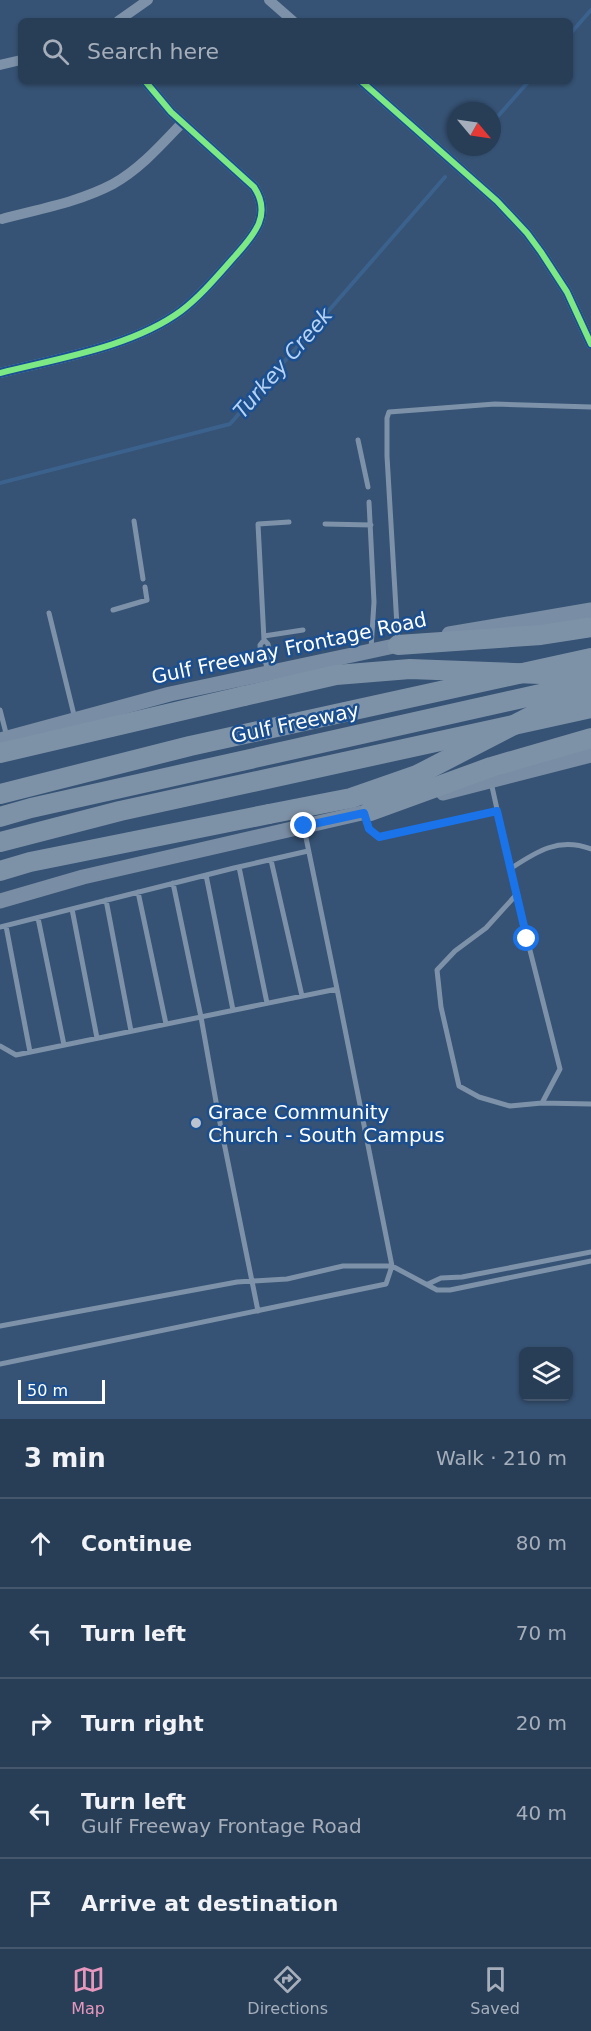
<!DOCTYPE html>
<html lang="en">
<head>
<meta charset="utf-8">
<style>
  :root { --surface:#283e57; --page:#30455d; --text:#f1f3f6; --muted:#a5aeba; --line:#44576d; --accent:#e797bd }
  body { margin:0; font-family:"DejaVu Sans",sans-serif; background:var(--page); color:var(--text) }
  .controls { position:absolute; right:18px; bottom:18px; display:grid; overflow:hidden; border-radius:9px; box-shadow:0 2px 4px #0004 }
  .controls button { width:54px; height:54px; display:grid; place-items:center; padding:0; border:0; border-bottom:2px solid var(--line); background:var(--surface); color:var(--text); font:30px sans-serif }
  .compass { position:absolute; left:447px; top:102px; width:54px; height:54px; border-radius:50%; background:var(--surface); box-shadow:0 2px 4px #0004; rotate:119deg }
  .scale { position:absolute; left:18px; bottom:15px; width:87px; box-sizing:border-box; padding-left:6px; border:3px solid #fff; border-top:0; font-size:16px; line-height:21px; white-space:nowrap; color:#fff; -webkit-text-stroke:4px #1b4f8f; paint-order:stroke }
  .stop { position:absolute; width:18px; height:18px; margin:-14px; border:4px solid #1a73e8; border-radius:50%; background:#fff }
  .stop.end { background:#1a73e8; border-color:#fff; box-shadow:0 2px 6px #0008 }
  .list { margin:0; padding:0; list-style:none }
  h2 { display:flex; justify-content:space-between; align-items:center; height:78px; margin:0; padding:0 24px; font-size:26px }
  h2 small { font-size:20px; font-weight:400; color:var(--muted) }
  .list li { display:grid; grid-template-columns:39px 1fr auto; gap:18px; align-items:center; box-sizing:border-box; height:90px; padding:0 24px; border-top:2px solid var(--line) }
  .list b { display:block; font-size:22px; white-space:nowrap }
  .list p { margin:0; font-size:20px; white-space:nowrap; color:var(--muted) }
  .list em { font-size:20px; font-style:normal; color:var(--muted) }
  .icon { flex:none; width:33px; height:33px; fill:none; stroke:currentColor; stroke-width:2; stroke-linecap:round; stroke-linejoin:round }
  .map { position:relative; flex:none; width:591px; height:1419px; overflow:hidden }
  .search { position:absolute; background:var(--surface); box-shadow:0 2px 4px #0004; left:18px; right:18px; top:18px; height:66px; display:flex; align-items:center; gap:15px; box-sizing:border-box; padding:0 21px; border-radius:9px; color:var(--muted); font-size:22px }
  .sheet { height:528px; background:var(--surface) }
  nav { display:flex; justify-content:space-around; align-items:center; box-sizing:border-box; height:84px; border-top:2px solid var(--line); background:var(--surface); font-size:16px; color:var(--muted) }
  nav a { display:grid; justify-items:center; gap:3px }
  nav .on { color:var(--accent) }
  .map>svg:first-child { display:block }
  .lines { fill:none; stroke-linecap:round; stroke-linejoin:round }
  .stream { stroke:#3b618d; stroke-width:4 }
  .service { stroke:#7d92a8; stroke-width:5 }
  .minor { stroke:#7d92a8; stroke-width:10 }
  .secondary { stroke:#798da4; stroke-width:15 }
  .motorway { stroke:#7e92a7; stroke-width:20 }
  .motorway-bridge { stroke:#7e92a7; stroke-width:20 }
  .cycleway-casing { stroke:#1b4f8f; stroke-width:10 }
  .cycleway { stroke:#7ce984; stroke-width:6 }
  .route { stroke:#1a73e8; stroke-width:8 }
  .poi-dot { fill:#b9c2ce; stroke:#1b4f8f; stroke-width:2 }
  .labels { text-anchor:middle; stroke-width:5; stroke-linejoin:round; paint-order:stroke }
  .street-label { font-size:20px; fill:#fff; stroke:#1b4f8f }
  .poi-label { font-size:20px; fill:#fff; stroke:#1b4f8f; text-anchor:start }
  .water-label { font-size:21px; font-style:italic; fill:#b5d3f5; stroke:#1b4f8f }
</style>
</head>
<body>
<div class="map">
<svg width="591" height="1419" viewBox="0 0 591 1419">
  <rect width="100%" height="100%" fill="#365274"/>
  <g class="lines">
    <path class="stream" d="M570 34 591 10
      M492 123 529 81
      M467 152 471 147
      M0 483 230 424 445 177"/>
    <path class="service" d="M358 440 368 487
      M369 502 374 602 371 649
      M134 521 143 579
      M325 524 371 525
      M113 610 147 600 145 587
      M49 613 75 719
      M264 636 303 630
      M264 640 258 524 289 522
      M398 643 387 456V418L389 412 495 404 591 407
      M266 663 261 659 260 645 264 640 268 644 270 657 266 663 267 671
      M0 710 7 737
      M491 782 516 895 486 928 455 951 437 970 441 1007 459 1086 479 1097 510 1106 542 1103 560 1069 516 895
      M365 814 369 829 379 837 497 811
      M271 860 302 996
      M239 867 267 1003
      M510 869C537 851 559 837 591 849
      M206 875 233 1010
      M173 883 201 1017 218 1113 258 1311
      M138 892 166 1024
      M106 900 131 1031
      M72 909 97 1038
      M38 918 64 1045
      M6 926 30 1052
      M0 927 234 868 308 851
      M0 1046 16 1055 337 989 304 828
      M542 1103 591 1104
      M428 1284 441 1278 462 1277 591 1252
      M0 1326 237 1282 287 1279 343 1266H392L337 989
      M0 1364 386 1284 392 1266 437 1290H450L591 1261"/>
    <path class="minor" d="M269 0 293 21
      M118 21 148 0
      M0 65 21 60
      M361 81 497 201 527 233 541 252 567 292 591 344
      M2 219C39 209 79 202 113 184 140 169 161 145 182 123
      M0 373C59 358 132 347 181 311 202 295 219 274 236 255 255 234 272 214 254 187L171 112 145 81"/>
    <path class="secondary" d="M449 634 591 610
      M0 740 170 694 408 643
      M443 793 591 755
      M0 901 83 877 379 809"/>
    <path class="motorway" d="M398 645 541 635 591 627
      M0 753 244 696
      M0 794 190 746 591 658
      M370 811 491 767 591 738
      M0 817 31 808 585 684
      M0 842 120 811 591 708
      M0 871 30 862 269 814"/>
    <path class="motorway-bridge" d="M244 696 336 675 410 669 566 675 591 674
      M269 814 351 798 417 775 570 696 591 689"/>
    <g class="cycleway-casing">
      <path id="cycleway" d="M361 81 497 201 527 233 541 252 567 292 591 344
        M0 373C59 358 132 347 181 311 202 295 219 274 236 255 255 234 272 214 254 187L171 112 145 81"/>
    </g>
    <use href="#cycleway" class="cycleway"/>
  </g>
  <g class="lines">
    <path class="route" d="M304 826 364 813 369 829 379 837 497 811 527 939"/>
  </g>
  <circle class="poi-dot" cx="196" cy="1123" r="6"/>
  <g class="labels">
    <g class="street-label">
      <text transform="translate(289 648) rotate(-12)" y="7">Gulf Freeway Frontage Road</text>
      <text transform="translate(295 723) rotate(-12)" y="7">Gulf Freeway</text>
    </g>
    <g class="poi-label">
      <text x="208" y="1119">Grace Community<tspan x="208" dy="23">Church - South Campus</tspan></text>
    </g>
    <g class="water-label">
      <text transform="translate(283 363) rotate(-49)" y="7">Turkey Creek</text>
    </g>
  </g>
</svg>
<div class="controls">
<button><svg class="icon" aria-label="layers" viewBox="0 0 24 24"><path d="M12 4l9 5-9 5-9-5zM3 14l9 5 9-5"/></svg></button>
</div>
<svg class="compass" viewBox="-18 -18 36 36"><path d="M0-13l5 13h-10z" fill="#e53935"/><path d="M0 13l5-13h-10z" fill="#a5aeba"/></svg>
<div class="scale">50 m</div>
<div class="stop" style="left:527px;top:939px"></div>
<div class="stop end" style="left:304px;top:826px"></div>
<div class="search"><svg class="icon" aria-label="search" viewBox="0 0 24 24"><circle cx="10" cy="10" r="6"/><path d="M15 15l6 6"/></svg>Search here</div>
</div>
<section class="sheet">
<h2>3 min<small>Walk · 210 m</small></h2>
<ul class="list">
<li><svg class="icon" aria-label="ahead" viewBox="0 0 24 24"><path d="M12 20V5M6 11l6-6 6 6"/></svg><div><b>Continue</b></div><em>80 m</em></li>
<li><svg class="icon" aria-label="left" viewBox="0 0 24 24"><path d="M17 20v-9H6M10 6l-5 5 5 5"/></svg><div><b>Turn left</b></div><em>70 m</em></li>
<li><svg class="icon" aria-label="right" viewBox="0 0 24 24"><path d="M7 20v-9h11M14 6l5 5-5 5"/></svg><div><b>Turn right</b></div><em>20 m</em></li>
<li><svg class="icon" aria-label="left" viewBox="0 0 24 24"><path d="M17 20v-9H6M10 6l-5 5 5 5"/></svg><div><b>Turn left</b><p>Gulf Freeway Frontage Road</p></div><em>40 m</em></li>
<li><svg class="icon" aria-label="arrive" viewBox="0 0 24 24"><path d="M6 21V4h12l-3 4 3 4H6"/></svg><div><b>Arrive at destination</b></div></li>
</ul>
</section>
<nav>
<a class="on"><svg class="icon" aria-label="map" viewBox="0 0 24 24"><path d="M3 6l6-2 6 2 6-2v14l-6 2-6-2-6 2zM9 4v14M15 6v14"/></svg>Map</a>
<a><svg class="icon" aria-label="directions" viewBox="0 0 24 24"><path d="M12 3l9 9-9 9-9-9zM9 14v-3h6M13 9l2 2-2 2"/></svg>Directions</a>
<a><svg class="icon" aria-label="saved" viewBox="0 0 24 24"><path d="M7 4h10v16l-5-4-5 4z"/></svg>Saved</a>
</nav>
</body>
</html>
